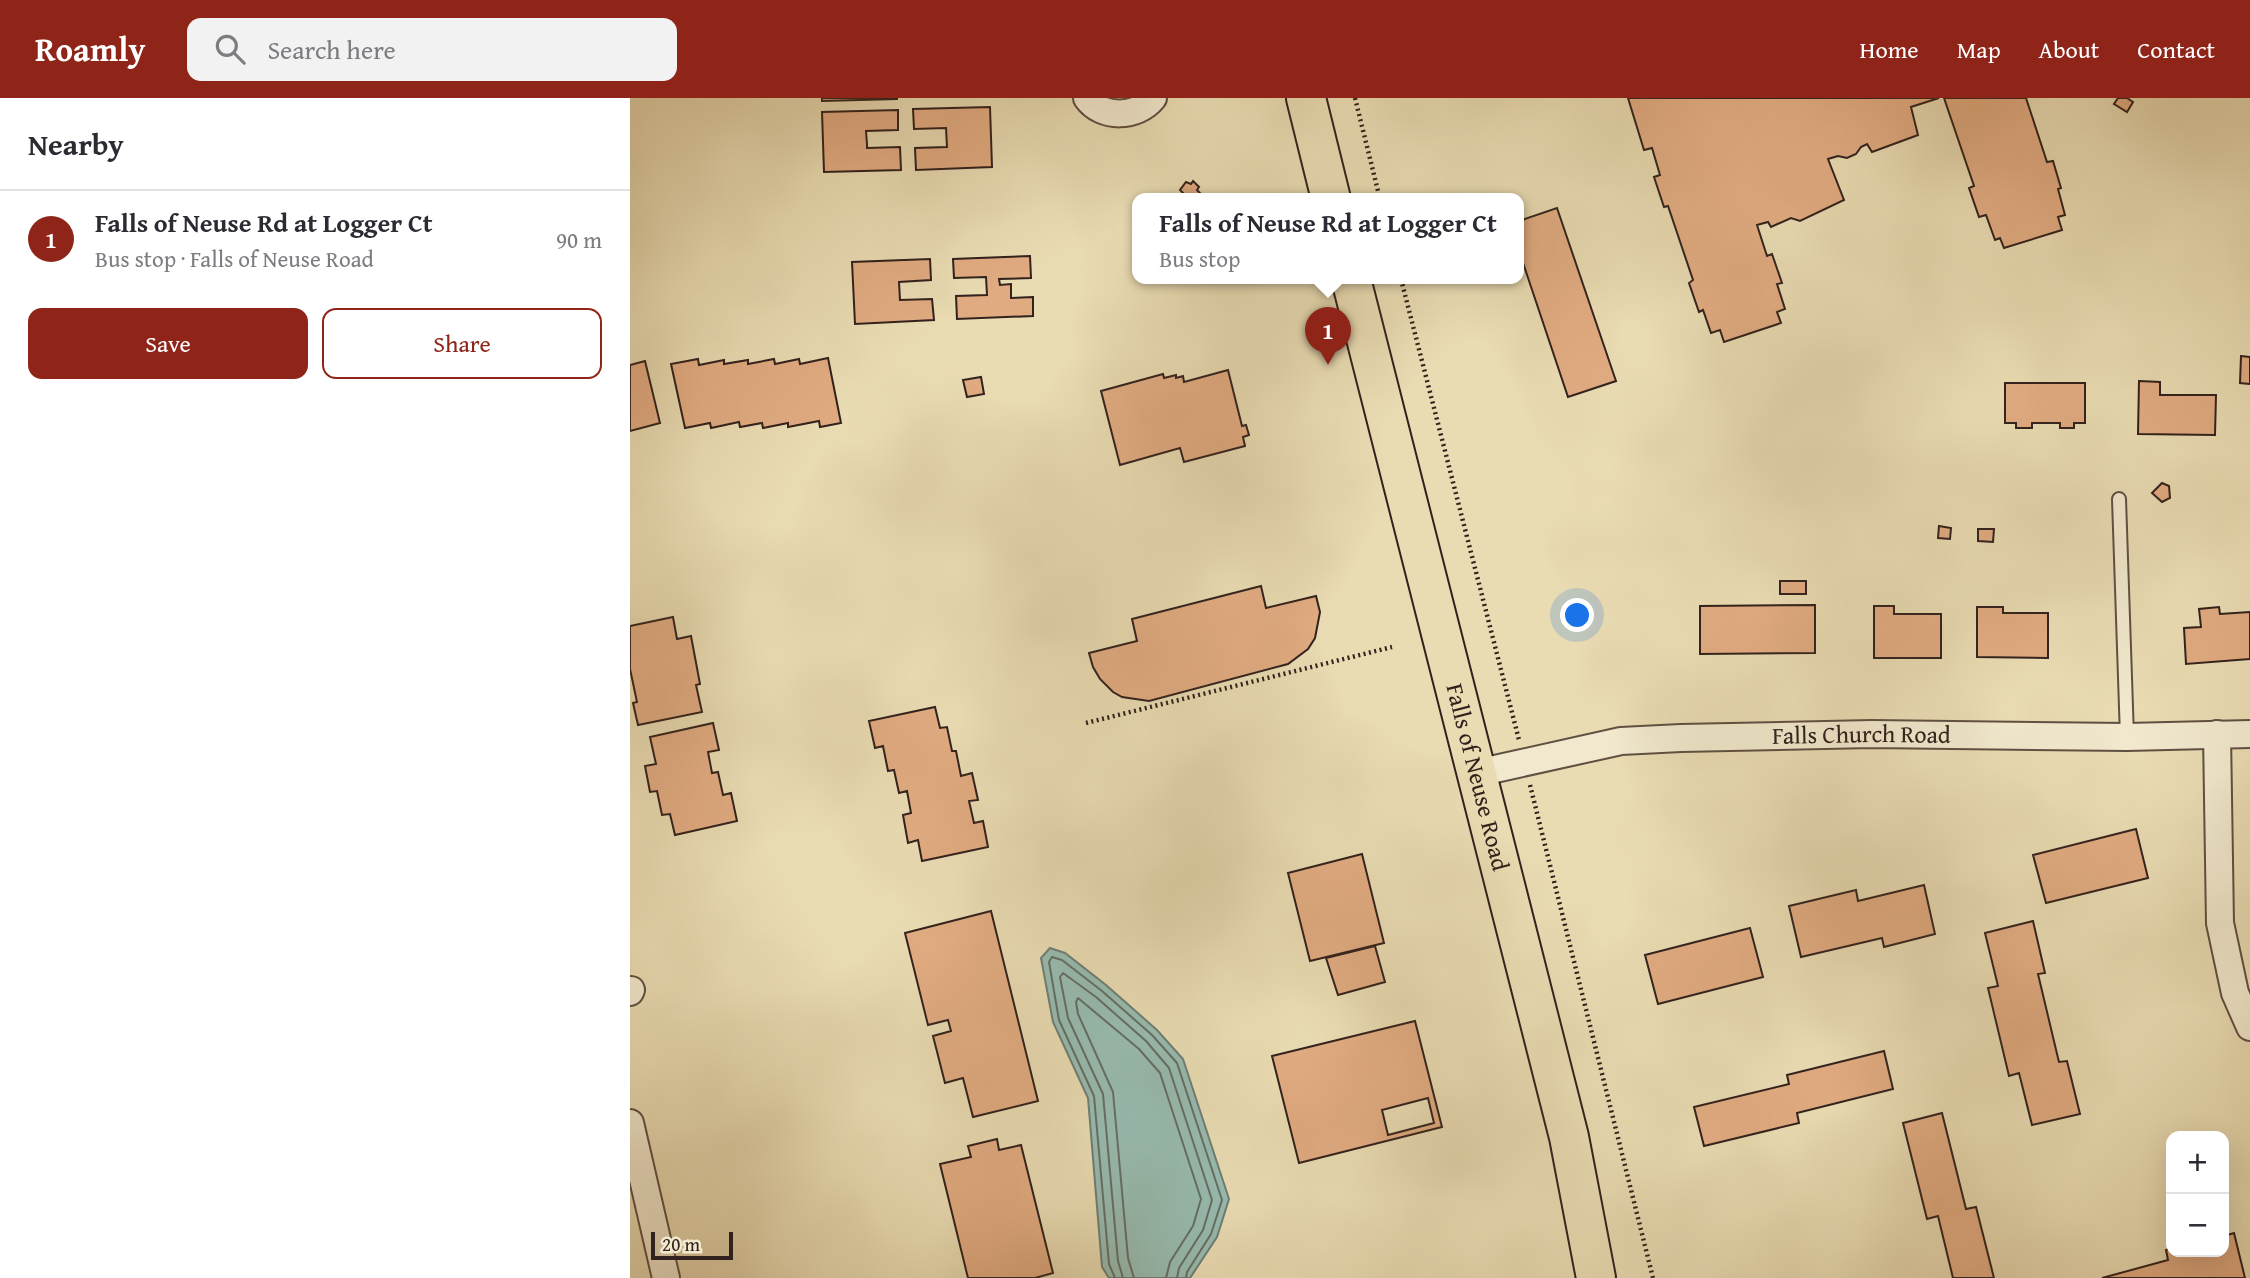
<!DOCTYPE html>
<html lang="en">
<head>
<meta charset="utf-8">
<style>
  :root { --surface:#fff; --page:#f2f2f3; --text:#2b2b33; --muted:#7c7c81; --line:#e1e1e2; --accent:#8f2418 }
  body { margin:0; font-family:"Gentium Book Plus",serif; background:var(--page); color:var(--text) }
  .controls { position:absolute; right:21px; bottom:21px; display:grid; overflow:hidden; border-radius:14px; box-shadow:0 7px 28px #0002 }
  .controls button { width:63px; height:63px; display:grid; place-items:center; padding:0; border:0; border-bottom:2px solid var(--line); background:var(--surface); color:var(--text); font:35px sans-serif }
  .scale { position:absolute; left:21px; bottom:18px; width:82px; box-sizing:border-box; padding-left:7px; border:4px solid #32221d; border-top:0; font-size:19px; line-height:24px; white-space:nowrap; color:#32221d; -webkit-text-stroke:5px #f1e8cd; paint-order:stroke }
  .you { position:absolute; left:948px; top:518px; width:24px; height:24px; margin:-18px; border:5px solid #fff; border-radius:50%; background:#1a73e8; box-shadow:0 0 0 10px #1a73e833 }
  .badge { display:grid; place-items:center; width:46px; height:46px; border-radius:50%; background:var(--accent); color:#fff; font-size:23px; font-weight:700 }
  .pin { position:absolute; translate:-50% -58px; filter:drop-shadow(0 2px 4px #0008) }
  .pin::after { content:''; position:absolute; top:37px; width:24px; height:21px; background:inherit; clip-path:polygon(0 0,100% 0,50% 100%) }
  .popup { position:absolute; left:502px; top:95px; width:392px; height:91px; box-sizing:border-box; display:grid; place-content:center; border-radius:14px; background:var(--surface); filter:drop-shadow(0 2px 5px #0005); font-size:23px; white-space:nowrap; color:var(--muted) }
  .popup b { font-size:26px; color:var(--text) }
  .popup::after { content:''; position:absolute; left:50%; top:100%; margin-left:-14px; border:14px solid transparent; border-top-color:var(--surface) }
  .list { margin:0; padding:0; list-style:none }
  h2 { display:flex; justify-content:space-between; align-items:center; height:91px; margin:0; padding:0 28px; font-size:30px }
  h2 small { font-size:23px; font-weight:400; color:var(--muted) }
  .list li { display:grid; grid-template-columns:46px 1fr auto; gap:21px; align-items:center; box-sizing:border-box; height:98px; padding:0 28px; border-top:2px solid var(--line) }
  .list b { display:block; font-size:26px; white-space:nowrap }
  .list p { margin:0; font-size:23px; white-space:nowrap; color:var(--muted) }
  .list em { font-size:23px; font-style:normal; color:var(--muted) }
  .actions { display:flex; gap:14px; padding:21px 28px }
  .actions a { flex:1; padding:16px 0; border:2px solid var(--accent); border-radius:14px; text-align:center; font-size:24px; color:var(--accent) }
  .actions .main { background:var(--accent); color:#fff }
  .icon { flex:none; width:38px; height:38px; fill:none; stroke:currentColor; stroke-width:2; stroke-linecap:round; stroke-linejoin:round }
  .map { position:relative; flex:none; width:1620px; height:1180px; overflow:hidden }
  header { display:flex; align-items:center; gap:42px; box-sizing:border-box; height:98px; padding:0 35px; background:var(--accent); color:#fff }
  header strong { font-size:33px }
  nav { display:flex; gap:38px; margin-inline-start:auto; font-size:24px }
  .search { width:490px; height:63px; background:var(--page); display:flex; align-items:center; gap:18px; box-sizing:border-box; padding:0 24px; border-radius:14px; color:var(--muted); font-size:26px }
  main { display:flex }
  aside { flex:1; background:var(--surface) }
  .map>svg:first-child { display:block }
  .water { fill:#97bbaf; stroke:#6f7e75; stroke-width:2 }
  .lines { fill:none; stroke-linecap:round; stroke-linejoin:round }
  .shore { stroke:#646e66; stroke-width:2 }
  .building { fill:#e1ab81; stroke:#32221d; stroke-width:2; fill-rule:evenodd }
  .service-casing { stroke:#605042; stroke-width:16 }
  .minor-casing { stroke:#605042; stroke-width:30 }
  .primary-casing { stroke:#32221d; stroke-width:42 }
  .path { stroke:#32221d; stroke-width:4.5; stroke-dasharray:2 3.5; stroke-linecap:butt }
  .service { stroke:#f1e8cd; stroke-width:12 }
  .minor { stroke:#f1e8cd; stroke-width:26 }
  .primary { stroke:#e9dbb2; stroke-width:38 }
  .labels { text-anchor:middle; stroke-width:5; stroke-linejoin:round; paint-order:stroke }
  .street-label { font-size:24px; fill:#32221d; stroke:#f1e8cd }
</style>
</head>
<body>
<header>
<strong>Roamly</strong>
<div class="search"><svg class="icon" aria-label="search" viewBox="0 0 24 24"><circle cx="10" cy="10" r="6"/><path d="M15 15l6 6"/></svg>Search here</div>
<nav><a>Home</a><a>Map</a><a>About</a><a>Contact</a></nav>
</header>
<main>
<aside>
<h2>Nearby<small></small></h2>
<ul class="list">
<li><span class="badge">1</span><div><b>Falls of Neuse Rd at Logger Ct</b><p>Bus stop · Falls of Neuse Road</p></div><em>90 m</em></li>
</ul>
<div class="actions"><a class="main">Save</a><a>Share</a></div>
</aside>
<div class="map">
<svg width="1620" height="1180" viewBox="0 0 1620 1180">
  <rect width="100%" height="100%" fill="#e9dbb2"/>
  <filter id="stains"><feTurbulence type="fractalNoise" baseFrequency=".00286" numOctaves="4"/><feColorMatrix values="0 0 0 0 .2 0 0 0 0 .09 0 0 0 0 .02 0 0 0 .5 -.17"/></filter>
  <radialGradient id="worn" r=".72"><stop offset=".6" stop-color="#630" stop-opacity="0"/><stop offset="1" stop-color="#630" stop-opacity=".3"/></radialGradient>
  <path class="water" d="M420 850 435 855 476 887 527 932 553 961 599 1101 587 1139 560 1180H479L472 1169 458 1000 423 924 411 860Z"/>
  <g class="lines">
    <path class="shore" d="M485 1180 479 1166 464 998 429 922 419 864 422 859 432 862 472 893 522 937 547 965 592 1102 581 1136 557 1174 556 1180
      M493 1180 488 1163 473 996 438 920 430 879 433 875 466 899 516 943 539 970 582 1102 573 1132 549 1170 547 1180
      M504 1180 498 1160 483 994 448 916 446 904 448 900 509 951 530 975 571 1101 563 1128 540 1164 536 1180"/>
  </g>
  <path class="building" d="M192 0H267V1L192 3Z
    M998 0H1309L1281 9 1288 37 1242 54 1237 46 1231 49 1226 56 1217 60 1208 58 1198 61 1214 102 1170 123 1161 120 1141 129 1138 124 1127 127 1137 158 1142 156 1152 185 1147 186 1155 211 1147 214 1151 225 1094 244 1090 232 1081 235 1073 212 1069 214 1059 185 1063 182 1038 108 1034 109 1024 79 1030 77 1022 50 1014 52Z
    M1314 0H1396L1417 64 1423 63 1431 90 1428 91 1435 117 1428 119 1432 132 1374 150 1370 140 1365 142 1356 117 1349 119 1339 90 1344 88Z
    M1488 0H1497L1503 4 1497 14 1484 6Z
    M360 9 362 69 286 72 285 50 317 49 316 30 284 31 283 11Z
    M268 12V32L236 33 237 46V50L270 49 271 72 194 74 192 14Z
    M563 83 569 89 567 92 570 95 565 101H559L550 92 556 84 561 86Z
    M927 110 986 283 938 299 889 153V123Z
    M400 158 401 180 369 181 370 187 381 186V200L403 199V218L327 221 326 198 357 197 356 179 324 180 323 161Z
    M300 161 301 182 269 184 270 202 302 201 304 222 225 226 222 164Z
    M1611 258 1620 259V286L1610 285Z
    M198 260 211 325 190 329 189 323 158 329V325L133 330 132 325 110 329 109 324 81 330 80 325 55 330 41 266 68 261 69 267 94 262V266L118 262V266L144 261 145 266 169 261 170 266Z
    M15 263 30 325 0 333V267Z
    M598 272 612 328 616 327 619 337 613 339 615 348 554 364 550 350 490 367 471 293 533 276 534 280 546 277V280L553 278 554 284Z
    M351 279 354 296 337 299 333 282Z
    M1509 283 1530 284V297H1586L1585 337 1508 336Z
    M1375 285H1455V325H1444V330H1430V325H1402V330H1386V325H1375Z
    M1532 385 1539 388 1540 400 1532 404 1522 395Z
    M1309 428 1321 430 1320 441 1308 440Z
    M1348 431H1364L1363 444 1348 443Z
    M1150 483H1176V496H1150Z
    M631 488 636 510 686 498 690 514 685 540 678 551 658 566 519 603 492 599 483 594 470 581 463 569 459 555 507 543 502 521Z
    M1185 507V555L1070 556V508Z
    M1244 508H1264V516H1311V560H1244Z
    M1347 509H1373V515H1418V560L1347 559Z
    M1589 509 1590 516 1620 514V561L1556 566 1554 530 1571 529 1569 511Z
    M43 519 47 541 61 538 70 586 66 587 72 614 8 627 3 605 7 604 0 571V528Z
    M305 609 310 630 317 629 322 653H326L331 678 342 675 348 702 339 703 344 725 353 723 358 749 292 763 288 742 278 745 273 717 281 715 277 693 269 695 264 672 258 673 253 648 245 650 239 623Z
    M83 625 89 652 78 654 82 675 88 674 93 697 101 695 107 723 45 737 40 716 32 717 27 693 20 694 15 668 26 666 20 639Z
    M1506 731 1518 780 1416 805 1403 757Z
    M732 756 754 845 680 863 658 775Z
    M1294 787 1305 836 1254 849 1252 840 1171 859 1159 808 1226 792 1228 803Z
    M361 813 408 1003 343 1019 333 980 315 985 303 938 321 933 318 922 298 927 275 835Z
    M1403 823 1415 875 1408 876 1428 960 1429 964 1437 963 1450 1016 1402 1027 1389 975 1379 978 1358 890 1368 888 1355 835Z
    M1120 830 1133 879 1028 906 1015 857Z
    M745 848 755 884 708 897 696 860Z
    M785 923 812 1029 669 1065 642 958ZM798 1000 804 1025 758 1037 752 1012Z
    M1254 953 1263 991 1167 1015 1169 1025 1074 1048 1064 1009 1159 986 1157 977Z
    M1312 1015 1336 1111 1346 1109 1364 1180H1323L1308 1118 1297 1121 1273 1025Z
    M367 1041 369 1052 391 1047 423 1175 405 1180H338L310 1066 341 1059 338 1048Z
    M1604 1135 1615 1180H1472L1538 1162 1536 1152 1541 1150V1154H1594V1138Z"/>
  <g class="lines">
    <g class="service-casing">
      <path id="service" d="M1489 401 1497 639"/>
    </g>
    <g class="minor-casing">
      <g id="minor">
        <path d="M457 0C472 21 507 20 523 0"/>
        <path d="M1587 636 1590 825 1605 895 1620 929"/>
        <path id="s1" d="M847 675 991 643 1051 640 1242 636 1497 639 1620 636"/>
        <path d="M0 894 1 892"/>
        <path d="M0 1025 36 1180"/>
      </g>
    </g>
    <g class="primary-casing">
      <g id="primary">
        <path d="M676 0 701 101"/>
        <path id="s2" d="M721 181 939 1039 966 1180"/>
      </g>
    </g>
    <path class="path" d="M725 0 750 101
      M771 181 889 642
      M456 625 762 549
      M900 687 1023 1180"/>
    <use href="#service" class="service"/>
    <use href="#minor" class="minor"/>
    <use href="#primary" class="primary"/>
  </g>
  <g class="labels">
    <g class="street-label">
      <text dy="8" stroke="none"><textPath href="#s1" startOffset="388">Falls Church Road</textPath></text>
      <text dy="8" stroke="none"><textPath href="#s2" startOffset="514">Falls of Neuse Road</textPath></text>
    </g>
  </g>
  <rect width="100%" height="100%" filter="url(#stains)"/>
  <rect width="100%" height="100%" fill="url(#worn)"/>
</svg>
<div class="controls">
<button>+</button>
<button>−</button>
</div>
<div class="scale">20 m</div>
<div class="you"></div>
<div class="pin badge" style="left:698px;top:267px">1</div>
<div class="popup"><b>Falls of Neuse Rd at Logger Ct</b>Bus stop</div>
</div>
</main>
</body>
</html>
